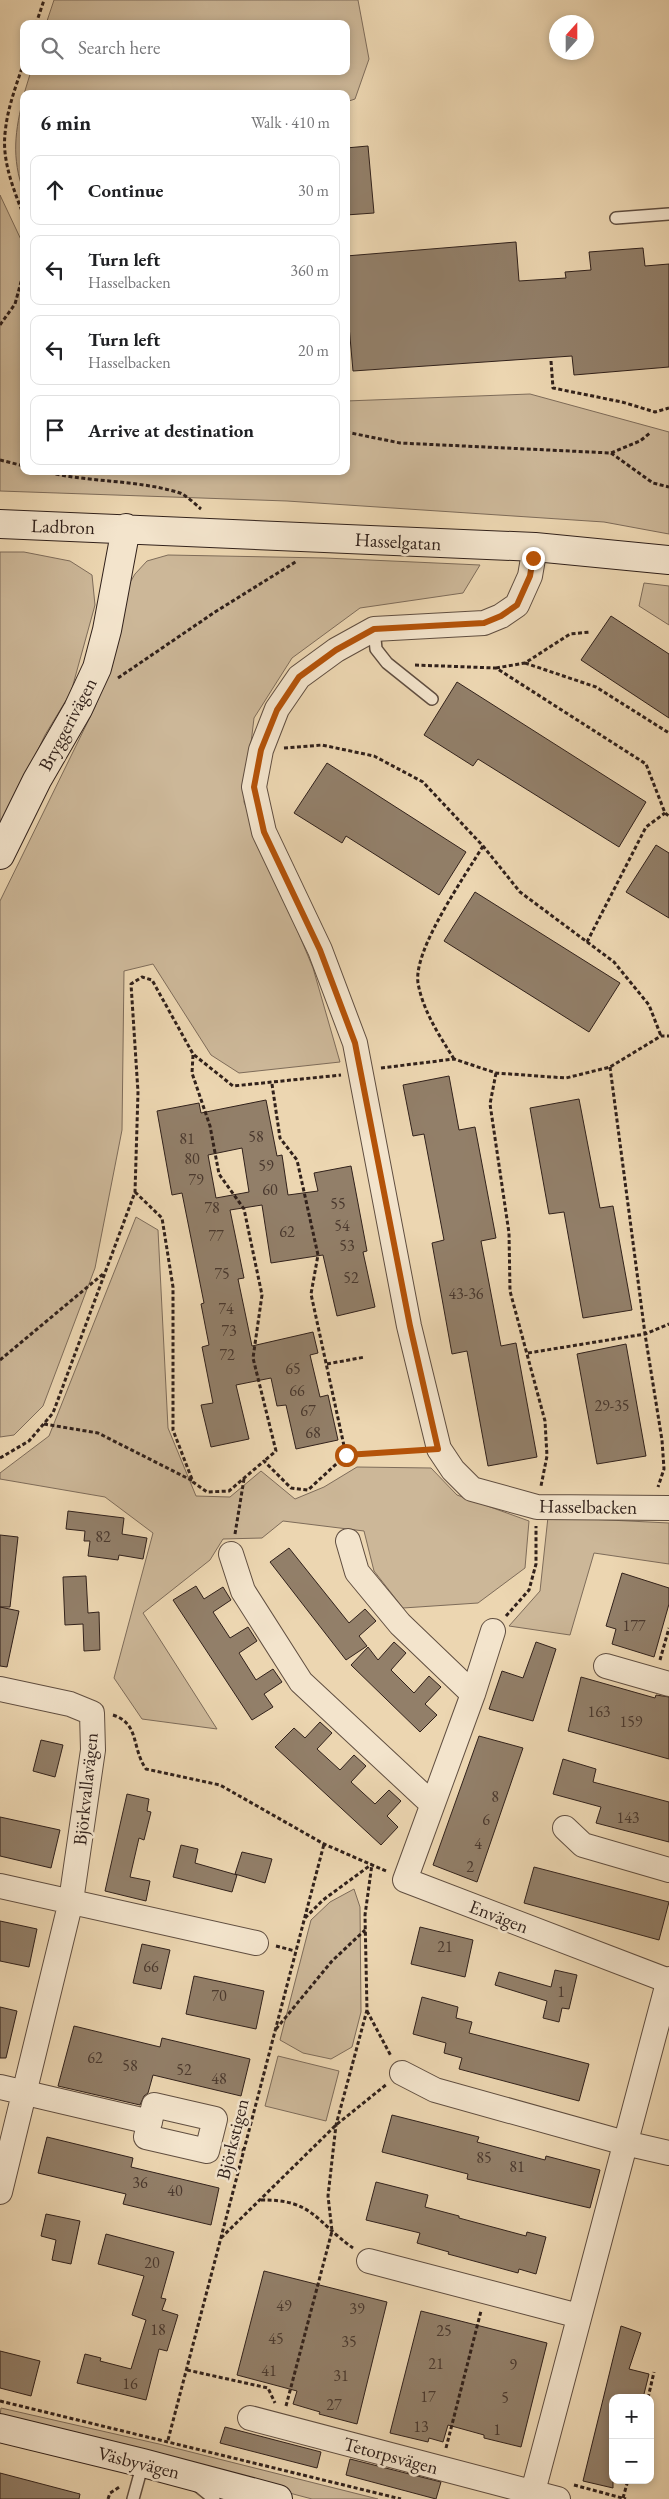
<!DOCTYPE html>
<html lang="en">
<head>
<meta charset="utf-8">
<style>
  :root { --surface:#fff; --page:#f6f6f6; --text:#202124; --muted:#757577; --line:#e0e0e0 }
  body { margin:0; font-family:"EB Garamond",serif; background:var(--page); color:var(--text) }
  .controls { position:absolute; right:15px; bottom:15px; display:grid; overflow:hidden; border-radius:10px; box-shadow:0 2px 8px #0003 }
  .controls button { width:45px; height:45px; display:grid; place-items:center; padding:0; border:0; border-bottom:1px solid var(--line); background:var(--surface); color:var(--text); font:25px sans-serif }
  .compass { position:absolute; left:549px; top:15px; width:45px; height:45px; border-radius:50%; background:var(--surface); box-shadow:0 2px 8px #0003; rotate:21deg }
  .stop { position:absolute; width:15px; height:15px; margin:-11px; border:4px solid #b45309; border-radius:50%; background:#fff }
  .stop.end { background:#b45309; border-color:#fff; box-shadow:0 1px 5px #0008 }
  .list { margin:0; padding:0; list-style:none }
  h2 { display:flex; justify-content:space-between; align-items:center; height:65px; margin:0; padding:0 20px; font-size:21px }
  h2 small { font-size:16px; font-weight:400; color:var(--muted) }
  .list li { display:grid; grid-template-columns:32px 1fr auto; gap:15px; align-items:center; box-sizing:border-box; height:70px; margin:0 10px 10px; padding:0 10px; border:1px solid var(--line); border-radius:10px }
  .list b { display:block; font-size:19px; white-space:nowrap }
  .list p { margin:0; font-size:16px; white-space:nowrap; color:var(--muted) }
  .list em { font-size:16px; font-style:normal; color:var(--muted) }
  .icon { flex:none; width:28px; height:28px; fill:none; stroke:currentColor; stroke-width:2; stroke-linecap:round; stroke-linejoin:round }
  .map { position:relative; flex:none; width:669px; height:2499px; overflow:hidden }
  .search { position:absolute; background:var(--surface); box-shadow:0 2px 8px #0003; left:20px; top:20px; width:330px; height:55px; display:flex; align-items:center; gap:12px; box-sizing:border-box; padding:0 18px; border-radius:10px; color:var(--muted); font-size:19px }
  .panel { position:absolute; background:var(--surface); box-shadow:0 2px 8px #0003; left:20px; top:90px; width:330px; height:385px; border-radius:10px }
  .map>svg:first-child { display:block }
  .green { fill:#ccb798; stroke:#7e6c5a }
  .building { fill:#927f69; stroke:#31211b; fill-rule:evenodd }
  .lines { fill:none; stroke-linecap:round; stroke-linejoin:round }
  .lane-casing { stroke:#604e40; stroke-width:14 }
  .street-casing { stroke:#604e40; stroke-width:26 }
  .secondary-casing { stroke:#31211b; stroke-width:30 }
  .path { stroke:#31211b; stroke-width:3; stroke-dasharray:4 2.5; stroke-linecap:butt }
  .lane { stroke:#f3e4cc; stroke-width:11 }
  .street { stroke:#f3e4cc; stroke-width:24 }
  .secondary { stroke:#f3e4cc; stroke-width:28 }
  .route { stroke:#b45309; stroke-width:6 }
  .labels { text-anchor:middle; stroke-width:5; stroke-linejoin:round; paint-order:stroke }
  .number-label { font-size:16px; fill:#49382e }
  .street-label { font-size:19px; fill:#31211b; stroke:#f3e4cc }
</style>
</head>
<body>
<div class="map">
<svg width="669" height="2499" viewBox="0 0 669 2499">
  <rect width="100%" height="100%" fill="#ecd6b1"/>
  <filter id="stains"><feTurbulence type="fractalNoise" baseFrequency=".004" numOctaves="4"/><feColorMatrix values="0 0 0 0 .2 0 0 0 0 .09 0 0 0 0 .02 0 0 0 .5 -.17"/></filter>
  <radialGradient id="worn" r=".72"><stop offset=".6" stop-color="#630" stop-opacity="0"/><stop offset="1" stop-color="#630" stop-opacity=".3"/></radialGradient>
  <path class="green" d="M54 0H358L369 59 355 99 346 102V94H24L31 71H346V24H46Z
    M24 95V193C11 157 15 131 24 95Z
    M0 195 24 246V471H346V401L530 394 669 432V534L604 522 287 501 0 491Z
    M0 552H24L70 561 92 575 95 605 71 692 45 735 0 830Z
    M168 555 325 558 480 565 463 593 360 608 292 658 254 718 244 802 313 968 340 1062 239 1073 211 1055 153 964 124 971 122 1130 95 1268 43 1406 14 1435 0 1437V901L95 707 111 663 125 591 135 574 147 561Z
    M644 583 669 586V625L639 606Z
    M136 1217 158 1230 168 1428 196 1496 230 1497 261 1471 295 1499 324 1487 357 1467 431 1468 457 1495 529 1521 525 1568 478 1603 403 1608 374 1571 364 1531 283 1521 262 1538 223 1539 210 1560 143 1613 217 1729 142 1719 114 1678 153 1533 105 1497 0 1479V1473L49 1436Z
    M548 1517 669 1523V1564L594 1553 570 1635 509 1626 540 1591Z
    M354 1889 360 1907 361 2012 352 2047 331 2059 303 2053 280 2040 311 1920 330 1902Z
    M278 2056 339 2071 326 2121 265 2106Z
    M1 2408 159 2444 378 2499H312L0 2416Z"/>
  <path class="building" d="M368 146 374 213 346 215V148Z
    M516 242 519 281 566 278 565 272 591 270 589 252 643 248 645 266 669 264V367L574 375 572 356 353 371 346 292V256Z
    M611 616 669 654V718L581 660Z
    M457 682 646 802 619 847 478 759 473 766 424 735Z
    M327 763 466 852 439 895 346 836 342 843 294 813Z
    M656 845 669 853V918L626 892Z
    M475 892 620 983 589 1032 444 941Z
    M449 1076 459 1130 475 1127 496 1238 481 1241 501 1346 516 1343 537 1457 488 1466 467 1351 452 1354 432 1243 444 1240 424 1134 413 1136 403 1085Z
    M579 1099 600 1208 613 1206 632 1310 583 1318 564 1212 549 1214 530 1108Z
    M266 1100 277 1156 282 1155 288 1195 318 1191 314 1173 351 1166 367 1251 363 1252 375 1307 337 1316 323 1255 271 1263 262 1205 230 1210 244 1278 238 1279 252 1346 313 1332 318 1353 310 1355 320 1397 328 1395 338 1440 296 1449 286 1405 277 1406 271 1378 236 1385 249 1439 211 1447 201 1405 213 1403 202 1347 209 1345 201 1304 204 1303 182 1193 172 1195 157 1111 199 1103 201 1113ZM242 1148 249 1192 216 1198 208 1155Z
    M626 1344 646 1456 597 1464 577 1354Z
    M68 1511 124 1518 122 1534 147 1538 143 1559 119 1555 118 1560 88 1556 90 1541H84L85 1531 66 1529Z
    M0 1535 18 1537 10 1607H0Z
    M289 1548 349 1623 365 1609 376 1621 359 1636 367 1646 346 1660 270 1562Z
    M622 1573 669 1588V1604L654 1657 612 1644 616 1629 606 1626Z
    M86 1576 88 1613 99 1612 100 1650 84 1651 83 1624 65 1625 63 1577Z
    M196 1586 204 1599 223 1587 231 1600 213 1612 230 1638 248 1627 257 1641 239 1653 256 1680 273 1669 282 1682 264 1694 273 1707 252 1720 173 1600Z
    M0 1607 19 1611 7 1667 0 1666Z
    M394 1642 406 1653 391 1670 414 1693 429 1676 441 1687 425 1704 437 1715 420 1732 351 1665 368 1647 378 1660Z
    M536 1642 556 1649 533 1721 489 1709 502 1671 523 1678Z
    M581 1677 655 1698 656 1695 669 1697V1759L568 1731Z
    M320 1722 332 1733 317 1749 340 1770 354 1755 366 1766 351 1782 375 1804 389 1790 401 1801 387 1816 398 1827 381 1845 275 1747 294 1728 305 1738Z
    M479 1736 523 1748 477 1882 433 1865Z
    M41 1740 63 1745 55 1777 33 1771Z
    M563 1759 596 1769 593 1782 669 1802V1842L596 1823 601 1807 553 1794Z
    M127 1794 149 1799 147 1811 151 1812 144 1840 139 1838 130 1877 150 1881 146 1901 105 1891Z
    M0 1817 60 1830 51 1868 0 1856Z
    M181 1845 198 1849 195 1863 237 1875 232 1892 173 1877Z
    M242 1852 272 1859 265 1883 235 1874Z
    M534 1867 669 1902 659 1940 524 1903Z
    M0 1921 37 1929 29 1967 0 1961Z
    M420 1927 473 1940 465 1977 411 1964Z
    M142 1944 170 1950 161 1989 133 1983Z
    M555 1970 577 1975 569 2009 562 2008 559 2022 543 2018 547 2001 495 1985 499 1972 551 1987Z
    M194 1976 264 1991 256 2029 186 2014Z
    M422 1997 458 2007 456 2018 472 2022 469 2033 589 2064 579 2101 459 2069 462 2058 444 2053 446 2043 413 2034Z
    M0 2007 17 2011 6 2058H0Z
    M74 2026 160 2047 162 2038 250 2059 241 2096 153 2075 148 2093 144 2096 140 2105 58 2086Z
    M392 2115 479 2137 477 2142 545 2160 546 2156 600 2170 590 2208 467 2179 468 2174 382 2152Z
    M47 2137 133 2158 131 2167 219 2188 211 2225 123 2204 126 2194 38 2173Z
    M376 2182 428 2195 425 2207 459 2216V2218L526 2236 527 2232 546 2237 536 2274 519 2269 518 2273 448 2254 449 2252 417 2243 420 2233 366 2220Z
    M46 2214 80 2221 71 2264 52 2260 56 2240 41 2236Z
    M106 2234 174 2252 161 2298 166 2299 162 2310 178 2315 167 2351 159 2349 146 2400 77 2383 85 2354 101 2358 100 2361 131 2369 146 2320 132 2315 144 2276 98 2264Z
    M264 2271 387 2302 357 2424 319 2414 320 2412 293 2404 297 2391 237 2375Z
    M421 2311 547 2343 521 2447 484 2438V2435L448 2425 443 2442 429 2438 428 2442 390 2433Z
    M621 2326 641 2333 629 2369 649 2374 643 2398H613V2488L583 2481Z
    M0 2351 40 2361 31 2396 0 2388Z
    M225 2427 321 2452 317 2468 220 2443Z
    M350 2459 441 2482 436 2499 346 2475Z
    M0 2473 80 2494 79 2499H0Z"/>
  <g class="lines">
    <g class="lane-casing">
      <path id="lane" d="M616 218 669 214
        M374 629 376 649 387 663 432 699
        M198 2486 214 2499
        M133 2499 143 2463"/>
    </g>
    <g class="street-casing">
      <path id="street" d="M535 547 530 576 517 605 501 616 484 623 374 629 336 650 299 677 277 709 261 750 254 787 264 832 320 950 355 1043 409 1326 439 1449 453 1470 472 1489 537 1507 669 1508
        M348 1541 357 1572 400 1624 473 1694
        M231 1554 243 1591 301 1682 432 1804
        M493 1631 473 1694 405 1880 669 1981
        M606 1666 669 1684
        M0 1689 70 1704 92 1713 93 1750 71 1901 0 2192
        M565 1828 583 1845 669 1870
        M0 1886 256 1943
        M402 2073 435 2090 625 2143 669 2153
        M0 2087 150 2122
        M154 2105 215 2119 207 2151 146 2137Z
        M369 2261 579 2316
        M250 2418 558 2499
        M531 2499 669 1979"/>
    </g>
    <g class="secondary-casing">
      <path id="secondary" d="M0 524 535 547 669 560
        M0 855 37 780 78 709 97 668 107 630 126 528
        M0 2428 143 2463 278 2499"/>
    </g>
    <path class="path" d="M36 24 44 0
      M24 62C16 86 7 109 5 134 2 161 14 191 24 216
      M0 325 15 304 24 271
      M551 361 553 388 622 402 655 412 669 408
      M346 432 400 443 611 453 640 441 650 433
      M611 453 653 483 669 487
      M0 460 24 466
      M43 471C87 483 136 479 180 493 187 496 195 504 201 509
      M525 663 596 687 669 733
      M415 665 496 668 646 764 665 813 669 816
      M496 668 525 663 570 634 590 632
      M118 678 215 612 297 561
      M284 748 322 745 374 756 423 782 483 846 520 892 614 962 649 1005 661 1036
      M587 942 646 827 665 813
      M193 1055 192 1073 210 1126 219 1174 244 1209 262 1295 253 1358 276 1451 264 1461
      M454 1059C439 1035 423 1011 418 983 413 950 465 876 483 846
      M610 1067 645 1334 662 1440 664 1469 658 1487
      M381 1068 454 1059 496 1073 566 1078 610 1067 661 1036H669
      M496 1073 490 1104 509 1233 510 1291 545 1421 547 1456 541 1486
      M272 1084 280 1138 297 1160 318 1255 311 1294 346 1455
      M135 1192 162 1218 173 1287V1430L193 1482 207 1492 229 1491 264 1461 291 1488 308 1490 346 1455 419 1450
      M528 1353 645 1334 669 1324
      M0 1360 103 1274
      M327 1364 365 1357
      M44 1424 98 1433 193 1481
      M0 1458 29 1441 53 1413 135 1192 138 1092 131 984 142 977 152 980 193 1054 233 1086 341 1075
      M235 1534 244 1479
      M506 1616 529 1590 536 1564V1526
      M660 1660 669 1628
      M113 1715C140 1724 131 1747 146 1769L220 1785 324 1844 386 1871
      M305 1918 323 1900 372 1864
      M276 1946 295 1951
      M367 2011 391 2056
      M276 2029 332 1961 365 1930
      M229 2147 243 2150
      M261 2200C313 2199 316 2222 353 2248
      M221 2238 336 2125 387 2084
      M187 2370 268 2388 275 2403
      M648 2398 654 2372
      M0 2401 401 2499
      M286 2406 332 2231 328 2196 336 2125 367 2010 365 1915 372 1864
      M168 2440 324 1844
      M446 2448 481 2311
      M574 2485 626 2499
      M623 2498 628 2480
      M108 2499 110 2493 121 2486"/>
    <use href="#lane" class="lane"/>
    <use href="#street" class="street"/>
    <use href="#secondary" class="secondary"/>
  </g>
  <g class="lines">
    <path class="route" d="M346 1455 438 1449 410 1326 355 1043 320 950 264 832 254 787 261 750 277 710 299 677 336 650 374 629 484 623 501 616 517 605 530 576 533 558"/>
  </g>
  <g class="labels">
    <g class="number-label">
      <text x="256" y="1142">58</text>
      <text x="187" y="1144">81</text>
      <text x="192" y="1164">80</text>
      <text x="266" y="1171">59</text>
      <text x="196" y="1185">79</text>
      <text x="270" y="1195">60</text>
      <text x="338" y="1209">55</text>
      <text x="212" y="1213">78</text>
      <text x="342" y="1231">54</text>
      <text x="287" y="1237">62</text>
      <text x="216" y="1241">77</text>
      <text x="347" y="1251">53</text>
      <text x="222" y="1279">75</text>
      <text x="351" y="1283">52</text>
      <text x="466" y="1299">43-36</text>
      <text x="226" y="1314">74</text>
      <text x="229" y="1336">73</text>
      <text x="227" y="1360">72</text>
      <text x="293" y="1374">65</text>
      <text x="297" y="1396">66</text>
      <text x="612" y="1411">29-35</text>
      <text x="308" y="1416">67</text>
      <text x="313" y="1438">68</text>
      <text x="103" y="1542">82</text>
      <text x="634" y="1631">177</text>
      <text x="599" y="1717">163</text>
      <text x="631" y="1727">159</text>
      <text x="495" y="1802">8</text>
      <text x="628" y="1823">143</text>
      <text x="486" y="1825">6</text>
      <text x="478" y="1849">4</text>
      <text x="470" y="1872">2</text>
      <text x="445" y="1952">21</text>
      <text x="151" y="1972">66</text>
      <text x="561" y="1997">1</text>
      <text x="219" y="2001">70</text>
      <text x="95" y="2063">62</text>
      <text x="130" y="2071">58</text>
      <text x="184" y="2075">52</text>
      <text x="219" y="2084">48</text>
      <text x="484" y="2163">85</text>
      <text x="517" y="2172">81</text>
      <text x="140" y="2188">36</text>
      <text x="175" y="2196">40</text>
      <text x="152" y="2268">20</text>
      <text x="284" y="2311">49</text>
      <text x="357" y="2314">39</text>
      <text x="158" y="2335">18</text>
      <text x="444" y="2336">25</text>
      <text x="276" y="2344">45</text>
      <text x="349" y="2347">35</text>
      <text x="436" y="2369">21</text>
      <text x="513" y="2370">9</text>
      <text x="269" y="2376">41</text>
      <text x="341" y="2381">31</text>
      <text x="130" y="2389">16</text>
      <text x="428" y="2402">17</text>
      <text x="505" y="2403">5</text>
      <text x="334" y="2410">27</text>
      <text x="421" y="2432">13</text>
      <text x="497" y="2435">1</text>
    </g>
    <g class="street-label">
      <text transform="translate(63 526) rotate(2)" y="7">Ladbron</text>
      <text transform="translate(398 541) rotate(3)" y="7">Hasselgatan</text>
      <text transform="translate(67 724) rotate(-62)" y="7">Bryggerivägen</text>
      <text transform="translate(588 1506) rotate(1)" y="7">Hasselbacken</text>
      <text transform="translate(85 1789) rotate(-84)" y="7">Björkvallavägen</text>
      <text transform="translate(499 1916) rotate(21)" y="7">Envägen</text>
      <text transform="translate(232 2139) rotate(-76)" y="7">Björkstigen</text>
      <text transform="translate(391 2455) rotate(15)" y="7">Tetorpsvägen</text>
      <text transform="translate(139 2462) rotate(14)" y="7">Väsbyvägen</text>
    </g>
  </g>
  <rect width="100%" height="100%" filter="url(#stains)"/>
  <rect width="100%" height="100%" fill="url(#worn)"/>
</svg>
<div class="controls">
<button>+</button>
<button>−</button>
</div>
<svg class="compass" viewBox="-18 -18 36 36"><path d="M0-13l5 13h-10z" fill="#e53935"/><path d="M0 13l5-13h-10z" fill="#757577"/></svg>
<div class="stop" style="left:346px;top:1455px"></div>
<div class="stop end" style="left:533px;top:558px"></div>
<div class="search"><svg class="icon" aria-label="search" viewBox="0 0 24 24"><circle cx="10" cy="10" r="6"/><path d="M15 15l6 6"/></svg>Search here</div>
<section class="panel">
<h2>6 min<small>Walk · 410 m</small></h2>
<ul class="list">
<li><svg class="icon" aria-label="ahead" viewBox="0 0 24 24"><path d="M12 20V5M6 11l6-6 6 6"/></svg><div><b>Continue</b></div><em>30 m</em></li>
<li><svg class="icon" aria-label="left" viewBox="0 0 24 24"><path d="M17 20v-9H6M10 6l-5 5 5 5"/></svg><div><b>Turn left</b><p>Hasselbacken</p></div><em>360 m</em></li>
<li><svg class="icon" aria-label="left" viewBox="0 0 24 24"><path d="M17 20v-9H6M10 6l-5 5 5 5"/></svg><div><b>Turn left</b><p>Hasselbacken</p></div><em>20 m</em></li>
<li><svg class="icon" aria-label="arrive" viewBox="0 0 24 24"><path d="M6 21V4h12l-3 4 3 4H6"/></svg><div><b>Arrive at destination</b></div></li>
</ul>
</section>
</div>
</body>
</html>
